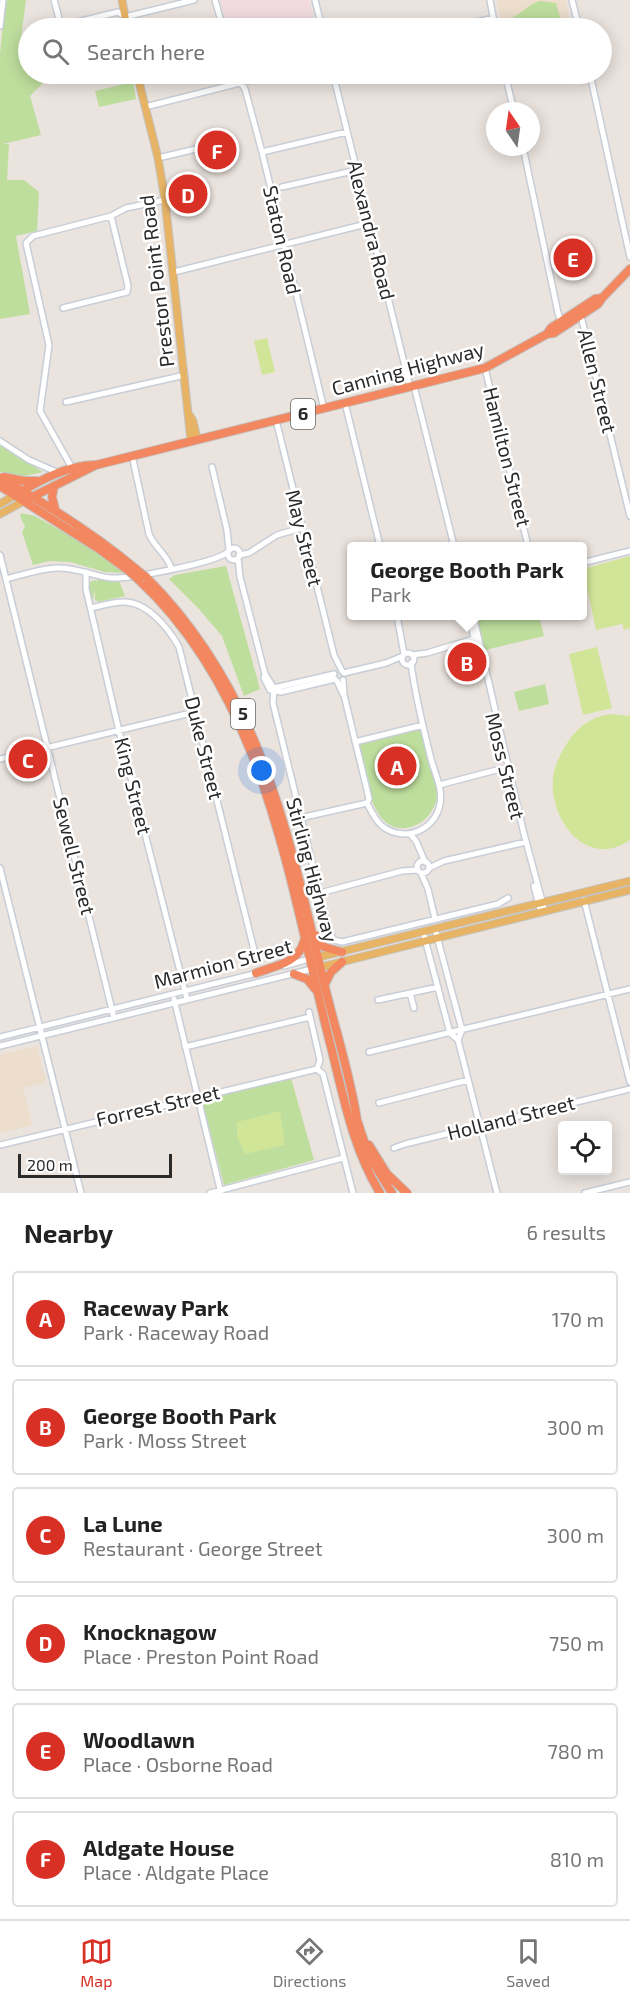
<!DOCTYPE html>
<html lang="en">
<head>
<meta charset="utf-8">
<style>
  :root { --surface:#fff; --page:#f2f2f2; --text:#222; --muted:#767676; --line:#e0e0e0; --accent:#d93025 }
  body { margin:0; font-family:"Exo 2",sans-serif; background:var(--page); color:var(--text) }
  .controls { position:absolute; right:18px; bottom:18px; display:grid; overflow:hidden; border-radius:6px; box-shadow:0 3px 15px #0003 }
  .controls button { width:54px; height:54px; display:grid; place-items:center; padding:0; border:0; border-bottom:2px solid var(--line); background:var(--surface); color:var(--text); font:30px sans-serif }
  .compass { position:absolute; left:486px; top:102px; width:54px; height:54px; border-radius:50%; background:var(--surface); box-shadow:0 3px 15px #0003; rotate:347deg }
  .scale { position:absolute; left:18px; bottom:15px; width:154px; box-sizing:border-box; padding-left:6px; border:3px solid #2a2a2a; border-top:0; font-size:16px; line-height:21px; white-space:nowrap; color:#2a2a2a; -webkit-text-stroke:4px #fff; paint-order:stroke }
  .you { position:absolute; left:262px; top:771px; width:21px; height:21px; margin:-15px; border:4px solid #fff; border-radius:50%; background:#1a73e8; box-shadow:0 0 0 9px #1a73e833 }
  .badge { display:grid; place-items:center; width:39px; height:39px; border-radius:50%; background:var(--accent); color:#fff; font-size:20px; font-weight:700 }
  .pin { position:absolute; translate:-50% -50%; border:3px solid #fff; box-shadow:0 2px 6px #0006 }
  .popup { position:absolute; left:347px; top:542px; width:240px; height:78px; box-sizing:border-box; display:grid; place-content:center; border-radius:6px; background:var(--surface); filter:drop-shadow(0 2px 4px #0005); font-size:20px; white-space:nowrap; color:var(--muted) }
  .popup b { font-size:22px; color:var(--text) }
  .popup::after { content:''; position:absolute; left:50%; top:100%; margin-left:-12px; border:12px solid transparent; border-top-color:var(--surface) }
  .list { margin:0; padding:0; list-style:none }
  h2 { display:flex; justify-content:space-between; align-items:center; height:78px; margin:0; padding:0 24px; font-size:26px }
  h2 small { font-size:20px; font-weight:400; color:var(--muted) }
  .list li { display:grid; grid-template-columns:39px 1fr auto; gap:18px; align-items:center; box-sizing:border-box; height:96px; margin:0 12px 12px; padding:0 12px; border:2px solid var(--line); border-radius:6px }
  .list b { display:block; font-size:22px; white-space:nowrap }
  .list p { margin:0; font-size:20px; white-space:nowrap; color:var(--muted) }
  .list em { font-size:20px; font-style:normal; color:var(--muted) }
  .icon { flex:none; width:33px; height:33px; fill:none; stroke:currentColor; stroke-width:2; stroke-linecap:round; stroke-linejoin:round }
  .map { position:relative; flex:none; width:630px; height:1193px; overflow:hidden }
  .search { position:absolute; background:var(--surface); box-shadow:0 3px 15px #0003; left:18px; right:18px; top:18px; height:66px; display:flex; align-items:center; gap:15px; box-sizing:border-box; padding:0 21px; border-radius:33px; color:var(--muted); font-size:22px }
  .sheet { height:726px; background:var(--surface) }
  nav { display:flex; justify-content:space-around; align-items:center; box-sizing:border-box; height:84px; border-top:2px solid var(--line); background:var(--surface); font-size:16px; color:var(--muted) }
  nav a { display:grid; justify-items:center; gap:3px }
  nav .on { color:var(--accent) }
  .map>svg:first-child { display:block }
  .education { fill:#ecddcd }
  .medical { fill:#f1dbdf }
  .green { fill:#bede9d }
  .pitch { fill:#d1e599 }
  .lines { fill:none; stroke-linecap:round; stroke-linejoin:round }
  .minor-casing { stroke:#c8ced7; stroke-width:8 }
  .major-casing { stroke:#c3c3c3; stroke-width:9 }
  .highway-casing { stroke:#c3c3c3; stroke-width:10 }
  .minor { stroke:#fff; stroke-width:5 }
  .major { stroke:#e7b466; stroke-width:7 }
  .highway { stroke:#f38860; stroke-width:8 }
  .highway-bridge-casing { stroke:#c3c3c3; stroke-width:10; stroke-linecap:butt }
  .highway-bridge { stroke:#f38860; stroke-width:8 }
  .labels { text-anchor:middle; stroke-width:5; stroke-linejoin:round; paint-order:stroke }
  .shield { fill:#fff; stroke:#6a6a6a; stroke-width:1.5 }
  .shield-label { font-size:18px; font-weight:bold; fill:#2a2a2a }
  .street-label { font-size:20px; fill:#2a2a2a; stroke:#fff }
</style>
</head>
<body>
<div class="map">
<svg width="630" height="1193" viewBox="0 0 630 1193">
  <rect width="100%" height="100%" fill="#ebe3dd"/>
  <path class="education" d="M497 0H565L572 28H503Z
    M37 1046 46 1082 23 1088 32 1125 0 1133V1055Z"/>
  <path class="medical" d="M220 0H309L316 28H227Z"/>
  <path class="green" d="M5 0H26L21 38 28 39V74H42V84L30 96 41 135 3 144H9L7 180H24L39 192 37 231 16 236 30 314 0 319V54Z
    M540 1 556 3 563 28H515L514 24 510 22 513 17C524 12 529 4 540 1Z
    M133 82 136 99 99 107 95 91Z
    M0 445 43 472 20 477 0 472Z
    M21 513 35 516 91 548 125 573 105 572 70 562 49 561 33 565 22 532 25 527 20 516Z
    M226 566 260 689 244 696 222 636 199 609 169 579 175 575Z
    M97 579 119 581 125 596 98 602 95 599V588L93 600 90 594 89 582 96 580V585Z
    M476 616H539L544 636 485 650Z
    M473 647 479 672 462 676 455 651Z
    M545 684 549 704 519 711 514 692Z
    M421 729C426 748 438 777 437 796 436 807 428 818 420 823 372 849 364 772 357 744Z
    M291 1078 314 1160 224 1185 202 1100Z"/>
  <path class="pitch" d="M267 338 275 372 262 375 254 341Z
    M630 556V628L624 630 622 624 596 630 583 569Z
    M597 647 612 708 583 715 569 654Z
    M610 714 630 716V840C587 870 549 820 553 779 554 766 560 755 566 745 576 728 590 717 610 714Z
    M280 1111 285 1145 245 1154 237 1137V1122Z"/>
  <g class="lines">
    <g class="minor-casing">
      <path id="minor" d="M54 0 60 22 65 25 118 12 125 17 194 0
        M215 0 223 28
        M315 0 322 28
        M490 0 495 28
        M572 0 579 28
        M0 26 3 0
        M453 28 493 18
        M235 74 245 89 262 152 324 409
        M333 74 410 387
        M505 74 514 111
        M590 74 630 257
        M145 107 275 74
        M523 147 558 313 561 321
        M262 152 347 132
        M158 158 200 148
        M282 187 357 170
        M174 272 370 223
        M63 308 127 292 128 286 111 216
        M581 316 630 516
        M485 368 528 546
        M414 386 454 546
        M66 402 185 375
        M345 403 380 546
        M276 420 334 655 342 671
        M0 441 29 460 59 473
        M132 455 149 534C154 547 167 554 171 568
        M212 467 227 530 229 550
        M72 468 40 411 49 345 26 243 33 236 111 216 126 208 165 200
        M228 554a6 6 0 1 1 12 0a6 6 0 1 1-12 0Z
        M0 555 114 1018
        M239 555 249 553 277 535 301 528
        M238 558 240 577 265 674 264 678 270 690 281 692 335 679
        M582 563 630 551
        M86 572V589L119 731 187 999
        M6 579C22 575 39 569 56 568 76 567 92 576 111 578 130 579 215 563 228 552
        M91 608C101 606 112 602 123 602 147 601 169 629 179 647L255 954
        M397 616 404 654
        M471 616 475 623 523 830 545 912
        M472 619 471 624 478 658
        M402 659a6 6 0 1 1 12 0a6 6 0 1 1-12 0Z
        M412 655 427 653 477 638
        M344 673 386 663 403 656
        M265 674 274 688 273 703 329 932 334 940 342 942 498 904 508 898
        M343 680 344 695 367 790 369 799 367 803
        M337 681 343 694
        M274 688 334 674
        M355 742 423 725
        M0 759 195 712
        M439 785 508 767
        M367 803C371 811 375 820 382 826 404 843 435 831 440 804 443 789 435 774 431 759 423 727 415 696 411 663
        M300 818 367 803
        M410 834 416 841 425 862
        M417 867a6 6 0 1 1 12 0a6 6 0 1 1-12 0Z
        M0 868 81 1193
        M429 868 444 861 526 842
        M421 873 428 889 435 919
        M534 886 541 913
        M320 893 402 871 418 870
        M584 900 630 1082
        M435 929 462 1030 458 1040
        M423 932 450 1033 458 1040 497 1193
        M284 966 309 959
        M410 993 414 1008
        M174 999 221 1193
        M378 1000 438 987
        M309 1012 320 1060 317 1069 323 1074 353 1193
        M0 1037 257 973
        M0 1046 312 969
        M185 1047 310 1017
        M369 1052 630 989
        M379 1103 468 1080
        M0 1145 317 1069
        M394 1148 405 1144 630 1089
        M210 1193 343 1158
        M585 1193 630 1182"/>
    </g>
    <g class="major-casing">
      <path id="major" d="M122 0 127 28
        M137 74 158 158 165 200 191 441
        M190 416 193 421 197 439
        M0 504 15 495
        M0 514 24 501
        M315 958 630 881
        M317 968 630 890"/>
    </g>
    <g class="highway-casing">
      <path id="highway" d="M547 334 554 333 598 304 602 298 630 269
        M4 477 24 481H37
        M0 478C48 505 94 534 136 569
        M0 486 99 549 129 571
        M54 486 52 497 55 509
        M19 493C42 479 67 466 94 465
        M24 501 96 465 485 368 547 334 551 328 595 299 602 298
        M147 578C259 690 288 831 323 979 334 1026 350 1073 357 1120L369 1156 392 1193
        M139 580C266 698 289 883 330 1043 343 1094 352 1147 380 1193
        M317 936 324 947 342 952
        M256 973C274 966 299 963 304 941
        M294 974 307 979 315 989
        M325 984 331 972 342 962
        M369 1145 387 1174 407 1193"/>
    </g>
    <use href="#minor" class="minor"/>
    <use href="#major" class="major"/>
    <use href="#highway" class="highway"/>
    <g class="highway-bridge-casing">
      <path id="highway-bridge" d="M136 569 147 578
        M129 571 139 580"/>
    </g>
    <use href="#highway-bridge" class="highway-bridge"/>
  </g>
  <g class="labels">
    <g class="shield">
      <rect x="291" y="399" width="24" height="30" rx="4.5"/>
      <rect x="231" y="699" width="24" height="30" rx="4.5"/>
    </g>
    <g class="shield-label">
      <text x="303" y="420">6</text>
      <text x="243" y="720">5</text>
    </g>
    <g class="street-label">
      <text transform="translate(371 230) rotate(76)" y="7">Alexandra Road</text>
      <text transform="translate(282 240) rotate(77)" y="7">Staton Road</text>
      <text transform="translate(157 281) rotate(-97)" y="7">Preston Point Road</text>
      <text transform="translate(408 369) rotate(-15)" y="7">Canning Highway</text>
      <text transform="translate(597 381) rotate(76)" y="7">Allen Street</text>
      <text transform="translate(507 457) rotate(76)" y="7">Hamilton Street</text>
      <text transform="translate(304 538) rotate(76)" y="7">May Street</text>
      <text transform="translate(204 748) rotate(76)" y="7">Duke Street</text>
      <text transform="translate(505 766) rotate(76)" y="7">Moss Street</text>
      <text transform="translate(133 786) rotate(76)" y="7">King Street</text>
      <text transform="translate(74 856) rotate(76)" y="7">Sewell Street</text>
      <text transform="translate(312 870) rotate(75)" y="7">Stirling Highway</text>
      <text transform="translate(223 964) rotate(-15)" y="7">Marmion Street</text>
      <text transform="translate(158 1106) rotate(-13)" y="7">Forrest Street</text>
      <text transform="translate(511 1118) rotate(-14)" y="7">Holland Street</text>
    </g>
  </g>
</svg>
<div class="controls">
<button><svg class="icon" aria-label="locate" viewBox="0 0 24 24"><circle cx="12" cy="12" r="6"/><path d="M12 2v4M12 18v4M2 12h4M18 12h4"/></svg></button>
</div>
<svg class="compass" viewBox="-18 -18 36 36"><path d="M0-13l5 13h-10z" fill="#e53935"/><path d="M0 13l5-13h-10z" fill="#767676"/></svg>
<div class="scale">200 m</div>
<div class="you"></div>
<div class="pin badge" style="left:397px;top:766px">A</div>
<div class="pin badge" style="left:467px;top:662px">B</div>
<div class="popup"><b>George Booth Park</b>Park</div>
<div class="pin badge" style="left:28px;top:759px">C</div>
<div class="pin badge" style="left:188px;top:194px">D</div>
<div class="pin badge" style="left:573px;top:258px">E</div>
<div class="pin badge" style="left:217px;top:150px">F</div>
<div class="search"><svg class="icon" aria-label="search" viewBox="0 0 24 24"><circle cx="10" cy="10" r="6"/><path d="M15 15l6 6"/></svg>Search here</div>
</div>
<section class="sheet">
<h2>Nearby<small>6 results</small></h2>
<ul class="list">
<li><span class="badge">A</span><div><b>Raceway Park</b><p>Park · Raceway Road</p></div><em>170 m</em></li>
<li><span class="badge">B</span><div><b>George Booth Park</b><p>Park · Moss Street</p></div><em>300 m</em></li>
<li><span class="badge">C</span><div><b>La Lune</b><p>Restaurant · George Street</p></div><em>300 m</em></li>
<li><span class="badge">D</span><div><b>Knocknagow</b><p>Place · Preston Point Road</p></div><em>750 m</em></li>
<li><span class="badge">E</span><div><b>Woodlawn</b><p>Place · Osborne Road</p></div><em>780 m</em></li>
<li><span class="badge">F</span><div><b>Aldgate House</b><p>Place · Aldgate Place</p></div><em>810 m</em></li>
</ul>
</section>
<nav>
<a class="on"><svg class="icon" aria-label="map" viewBox="0 0 24 24"><path d="M3 6l6-2 6 2 6-2v14l-6 2-6-2-6 2zM9 4v14M15 6v14"/></svg>Map</a>
<a><svg class="icon" aria-label="directions" viewBox="0 0 24 24"><path d="M12 3l9 9-9 9-9-9zM9 14v-3h6M13 9l2 2-2 2"/></svg>Directions</a>
<a><svg class="icon" aria-label="saved" viewBox="0 0 24 24"><path d="M7 4h10v16l-5-4-5 4z"/></svg>Saved</a>
</nav>
</body>
</html>
